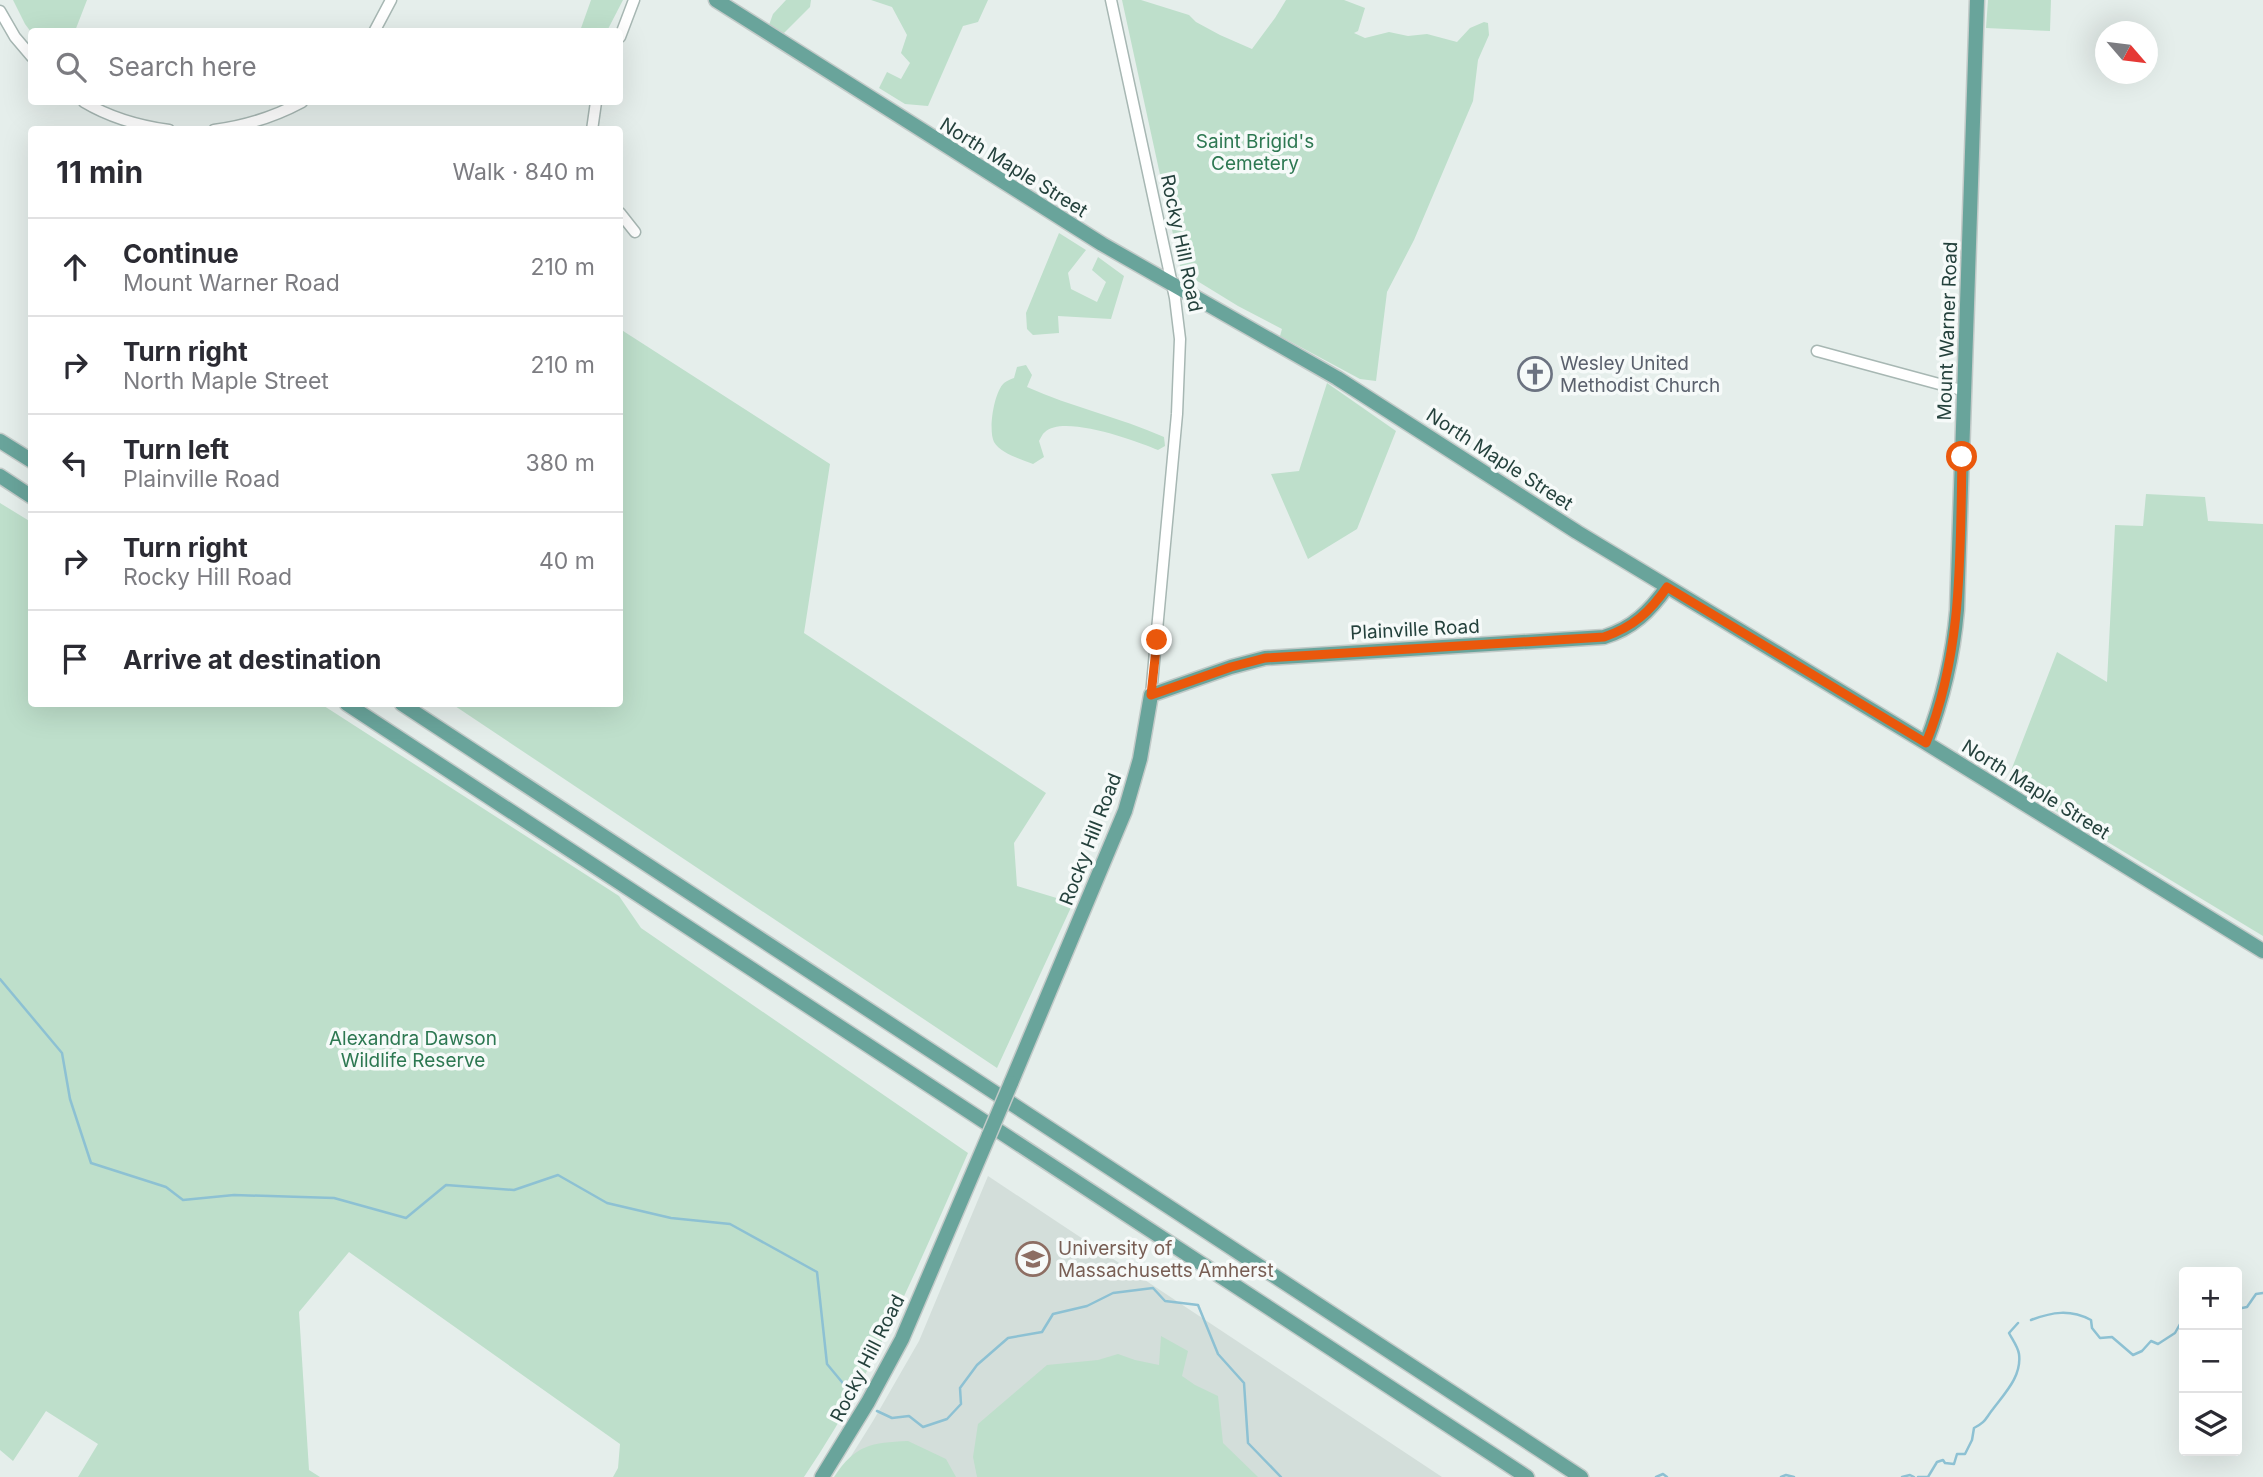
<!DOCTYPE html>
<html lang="en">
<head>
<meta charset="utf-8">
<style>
  :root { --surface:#fff; --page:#f7f7f7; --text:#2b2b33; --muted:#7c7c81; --line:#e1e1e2 }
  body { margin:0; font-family:Inter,sans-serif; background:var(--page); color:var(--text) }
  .controls { position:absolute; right:21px; bottom:21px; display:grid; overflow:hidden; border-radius:7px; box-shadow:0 7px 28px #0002 }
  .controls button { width:63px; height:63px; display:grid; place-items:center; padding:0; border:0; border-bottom:2px solid var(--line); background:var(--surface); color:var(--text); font:35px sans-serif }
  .compass { position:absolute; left:2095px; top:21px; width:63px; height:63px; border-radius:50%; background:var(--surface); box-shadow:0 7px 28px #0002; rotate:118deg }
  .stop { position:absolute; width:21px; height:21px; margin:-16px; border:5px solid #ea580c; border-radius:50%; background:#fff }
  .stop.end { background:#ea580c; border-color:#fff; box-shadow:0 2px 7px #0008 }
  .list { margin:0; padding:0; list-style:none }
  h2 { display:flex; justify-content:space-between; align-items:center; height:91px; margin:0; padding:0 28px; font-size:30px }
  h2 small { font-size:23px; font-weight:400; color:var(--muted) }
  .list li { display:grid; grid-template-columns:46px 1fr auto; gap:21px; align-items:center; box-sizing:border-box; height:98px; padding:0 28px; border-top:2px solid var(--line) }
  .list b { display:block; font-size:26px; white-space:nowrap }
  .list p { margin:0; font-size:23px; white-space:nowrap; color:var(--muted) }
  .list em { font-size:23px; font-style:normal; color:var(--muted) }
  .icon { flex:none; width:38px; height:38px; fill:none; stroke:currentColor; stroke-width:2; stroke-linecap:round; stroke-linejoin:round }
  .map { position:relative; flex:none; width:2263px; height:1477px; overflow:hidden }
  .search { position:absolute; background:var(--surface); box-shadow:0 7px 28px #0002; left:28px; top:28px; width:595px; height:77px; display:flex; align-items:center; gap:18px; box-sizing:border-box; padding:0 24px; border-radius:7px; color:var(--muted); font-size:26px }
  .panel { position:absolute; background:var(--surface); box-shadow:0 7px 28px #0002; left:28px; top:126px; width:595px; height:581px; border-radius:7px }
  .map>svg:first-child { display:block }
  .built { fill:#d3deda }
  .green { fill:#bedfcb }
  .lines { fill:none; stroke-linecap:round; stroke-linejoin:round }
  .stream { stroke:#8dc1d3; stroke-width:2.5 }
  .minor-casing { stroke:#a7b7b3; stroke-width:13 }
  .major-casing { stroke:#c2cac8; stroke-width:17 }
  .minor { stroke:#fff; stroke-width:10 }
  .major { stroke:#69a49b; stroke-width:14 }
  .major-bridge-casing { stroke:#c2cac8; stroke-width:17; stroke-linecap:butt }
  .major-bridge { stroke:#69a49b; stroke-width:14 }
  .route { stroke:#ea580c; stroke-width:9 }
  .labels { text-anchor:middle; stroke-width:7; stroke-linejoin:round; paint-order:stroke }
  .park-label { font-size:19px; fill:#2d7852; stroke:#f6faf9 }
  .street-label { font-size:19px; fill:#24413c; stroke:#f6faf9 }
  .worship-label { font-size:19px; fill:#5b616d; stroke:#f6faf9; text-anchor:start }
  .education-label { font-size:19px; fill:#785e54; stroke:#f6faf9; text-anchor:start }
</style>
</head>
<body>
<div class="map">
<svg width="2263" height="1477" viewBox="0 0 2263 1477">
  <rect width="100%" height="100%" fill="#e5eeeb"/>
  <path class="built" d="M988 1176 1442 1477H838L873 1421 919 1341Z"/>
  <path class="green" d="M13 0H87L75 31 31 32 25 24Z
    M591 0H623L607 31H580Z
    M786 0H811L810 7 783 34 769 25 773 14Z
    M871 0H988L978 22 963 26 928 106 905 104 879 88 887 72 901 79 910 63 901 53 907 35 892 7Z
    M1122 0H1141L1189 15 1196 22 1220 35 1252 49 1275 18 1286 0H1344L1365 8 1358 31 1354 33 1365 38 1389 32 1408 36 1427 34 1457 42 1470 28 1484 22 1488 23 1489 35 1478 60 1473 101 1414 240 1387 292 1376 381 1360 379 1280 336 1282 329 1238 306 1181 271Z
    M1988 0H2051L2050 31 1986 28Z
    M1059 233 1086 250 1068 273 1071 289 1097 302 1106 282 1092 270 1098 257 1124 276 1111 319 1058 316 1059 333 1033 335 1027 329 1026 313Z
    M620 329 830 464 804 633 1046 793 1014 843 1017 886 1073 903 997 1068 452 704H620Z
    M1026 365 1032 375 1027 387C1071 407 1119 417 1164 437L1165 446 1158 450C1137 441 1063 414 1045 432 1042 434 1041 438 1039 441L1044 457 1033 464C1021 459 1001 454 994 442 988 430 994 392 1004 383 1007 381 1010 379 1014 378L1017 367Z
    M1327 383 1396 431 1357 529 1308 559 1271 474 1299 471Z
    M2146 494 2205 497 2208 521 2263 524V936L2007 781 2057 652 2107 682 2115 525 2143 526Z
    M0 503 31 522 32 704H321L619 896 641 928 968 1153C920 1262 871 1379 804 1477H613L618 1468 620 1444 349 1252 299 1312 309 1470 320 1477H78L98 1444 46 1411 13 1461 0 1450Z
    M1161 1336 1188 1351 1182 1376 1195 1385 1218 1396 1223 1443 1258 1477H977L973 1457 978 1424 1047 1365 1098 1360 1118 1354 1135 1360 1159 1365Z
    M908 1441 946 1459 956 1477H834C856 1444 871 1443 908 1441Z"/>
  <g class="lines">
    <path class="stream" d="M0 979 62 1053 70 1099 91 1163 166 1187 183 1200 234 1195 334 1198 406 1218 446 1185 514 1190 558 1175 607 1203 671 1218 730 1224 817 1272 827 1364 856 1399
      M2237 1309 2247 1307 2256 1294 2263 1293
      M2031 1320C2052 1312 2070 1309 2091 1320L2092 1328 2100 1338 2112 1337 2133 1355 2142 1351 2151 1341 2158 1344 2175 1333 2184 1317
      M877 1411 892 1418 909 1416 923 1427 947 1419 961 1404 960 1388 977 1365 1008 1338 1042 1332 1053 1314 1087 1306 1113 1293 1153 1288 1165 1301 1198 1305 1218 1354 1244 1383 1248 1443 1281 1477
      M1656 1477 1663 1474 1667 1477
      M1781 1477 1786 1475 1794 1477
      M1902 1477 1910 1475 1914 1477
      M1918 1477H1928L1937 1462 1943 1460 1945 1463 1954 1464 1957 1454H1965L1972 1440 1974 1428C1986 1422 1985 1419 1993 1409 2005 1393 2022 1376 2019 1354 2018 1347 2012 1339 2009 1333L2018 1323"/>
    <g class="minor-casing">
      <path id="minor" d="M1111 0 1175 298 1180 339 1177 414 1151 695
        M0 11 15 37 32 57
        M374 32 391 0
        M620 37 634 0
        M84 102C109 117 140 126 169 130
        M214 130C245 126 274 117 302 102
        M592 130 596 102
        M620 213 635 232
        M1817 351 1965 391"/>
    </g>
    <g class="major-casing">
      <path id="major" d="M716 0 1102 244 1337 378 1577 532 1926 743 2263 951
        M0 441 32 461
        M0 476 32 497
        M347 704 1527 1477
        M402 704 1581 1477
        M1926 743C1943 699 1953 657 1957 610L1977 0
        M1011 1083 1125 811 1140 759 1151 695 1231 667 1265 658 1604 637C1633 628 1650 611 1667 587
        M822 1477 868 1402 902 1339 989 1135"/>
    </g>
    <use href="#minor" class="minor"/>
    <use href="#major" class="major"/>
    <g class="major-bridge-casing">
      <path id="major-bridge" d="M989 1135 1011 1083"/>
    </g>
    <use href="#major-bridge" class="major-bridge"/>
  </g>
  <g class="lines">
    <path class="route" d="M1157 640 1151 695 1231 667 1265 658 1604 637C1633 627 1650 612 1667 587L1926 743C1963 652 1960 554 1962 457"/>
  </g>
  <defs>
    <g id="church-ring" transform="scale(1.75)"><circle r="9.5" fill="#f6faf9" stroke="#6b7280" stroke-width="1.5"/><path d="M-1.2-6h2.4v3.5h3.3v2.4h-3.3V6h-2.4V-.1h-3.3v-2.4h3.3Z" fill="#6b7280"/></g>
    <g id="university-ring" transform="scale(1.75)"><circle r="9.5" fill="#f6faf9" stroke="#8d6e63" stroke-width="1.5"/><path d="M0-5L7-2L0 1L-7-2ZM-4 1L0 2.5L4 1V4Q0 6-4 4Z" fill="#8d6e63"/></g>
  </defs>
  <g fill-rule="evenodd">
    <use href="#church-ring" x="1535" y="374"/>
    <use href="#university-ring" x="1033" y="1259"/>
  </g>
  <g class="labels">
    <g class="park-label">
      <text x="1255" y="148">Saint Brigid's<tspan x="1255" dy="22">Cemetery</tspan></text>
      <text x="413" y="1045">Alexandra Dawson<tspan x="413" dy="22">Wildlife Reserve</tspan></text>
    </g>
    <g class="street-label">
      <text transform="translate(1014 167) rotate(32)" y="7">North Maple Street</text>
      <text transform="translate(1182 243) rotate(78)" y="7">Rocky Hill Road</text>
      <text transform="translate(1947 331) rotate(-88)" y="7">Mount Warner Road</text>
      <text transform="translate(1500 459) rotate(33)" y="7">North Maple Street</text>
      <text transform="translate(1415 629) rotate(-3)" y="7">Plainville Road</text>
      <text transform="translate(2036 789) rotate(32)" y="7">North Maple Street</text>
      <text transform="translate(1090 839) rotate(-69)" y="7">Rocky Hill Road</text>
      <text transform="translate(867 1358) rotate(-63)" y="7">Rocky Hill Road</text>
    </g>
    <g class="worship-label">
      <text x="1560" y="370">Wesley United<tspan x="1560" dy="22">Methodist Church</tspan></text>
    </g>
    <g class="education-label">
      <text x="1058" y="1255">University of<tspan x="1058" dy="22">Massachusetts Amherst</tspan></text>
    </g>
  </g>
</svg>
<div class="controls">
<button>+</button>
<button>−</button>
<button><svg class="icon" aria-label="layers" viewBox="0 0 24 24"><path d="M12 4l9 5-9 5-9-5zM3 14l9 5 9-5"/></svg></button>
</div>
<svg class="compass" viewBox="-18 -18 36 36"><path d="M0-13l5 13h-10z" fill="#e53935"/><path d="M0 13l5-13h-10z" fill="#7c7c81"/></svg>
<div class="stop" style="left:1962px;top:457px"></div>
<div class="stop end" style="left:1157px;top:640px"></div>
<div class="search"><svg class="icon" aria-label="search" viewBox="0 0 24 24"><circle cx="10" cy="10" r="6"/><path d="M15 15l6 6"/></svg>Search here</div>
<section class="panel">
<h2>11 min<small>Walk · 840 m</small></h2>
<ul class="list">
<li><svg class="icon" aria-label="ahead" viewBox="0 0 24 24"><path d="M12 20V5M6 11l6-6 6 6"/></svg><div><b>Continue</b><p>Mount Warner Road</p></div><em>210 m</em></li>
<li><svg class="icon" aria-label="right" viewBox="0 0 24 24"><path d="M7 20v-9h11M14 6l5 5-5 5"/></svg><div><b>Turn right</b><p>North Maple Street</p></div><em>210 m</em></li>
<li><svg class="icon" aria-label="left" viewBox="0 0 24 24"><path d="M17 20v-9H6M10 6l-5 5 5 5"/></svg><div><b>Turn left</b><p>Plainville Road</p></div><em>380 m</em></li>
<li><svg class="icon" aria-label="right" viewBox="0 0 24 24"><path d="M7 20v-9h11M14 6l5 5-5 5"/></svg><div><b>Turn right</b><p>Rocky Hill Road</p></div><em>40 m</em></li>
<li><svg class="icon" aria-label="arrive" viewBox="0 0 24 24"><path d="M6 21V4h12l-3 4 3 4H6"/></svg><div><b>Arrive at destination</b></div></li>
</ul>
</section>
</div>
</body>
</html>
